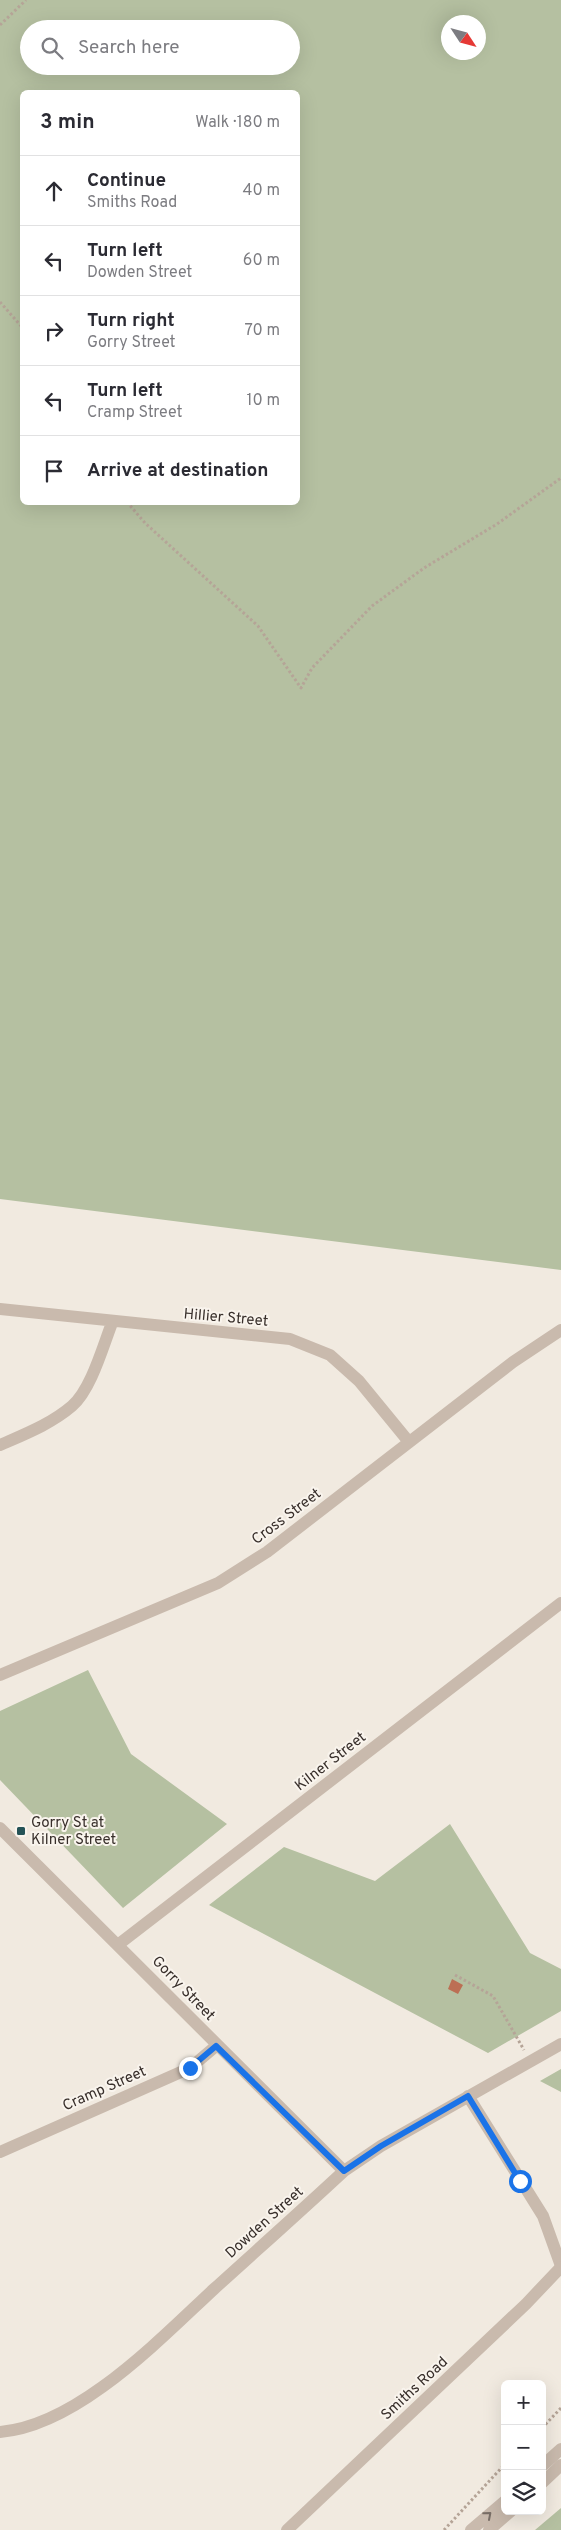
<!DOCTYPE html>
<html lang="en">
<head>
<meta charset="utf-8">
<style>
  :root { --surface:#fff; --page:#f2f2f3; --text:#2b2b33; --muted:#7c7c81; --line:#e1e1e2 }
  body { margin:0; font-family:Overpass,sans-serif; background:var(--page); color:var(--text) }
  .controls { position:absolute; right:15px; bottom:15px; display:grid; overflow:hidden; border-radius:8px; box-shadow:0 5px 20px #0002 }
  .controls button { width:45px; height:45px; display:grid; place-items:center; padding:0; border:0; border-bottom:1px solid var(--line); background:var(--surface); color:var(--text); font:25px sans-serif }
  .compass { position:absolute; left:441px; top:15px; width:45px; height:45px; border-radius:50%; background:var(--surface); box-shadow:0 5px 20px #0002; rotate:126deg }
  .stop { position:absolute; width:15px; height:15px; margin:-11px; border:4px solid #1a73e8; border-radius:50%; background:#fff }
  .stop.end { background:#1a73e8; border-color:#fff; box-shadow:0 1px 5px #0008 }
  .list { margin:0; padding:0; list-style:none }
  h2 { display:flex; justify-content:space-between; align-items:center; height:65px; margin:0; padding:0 20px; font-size:21px }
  h2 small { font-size:16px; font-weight:400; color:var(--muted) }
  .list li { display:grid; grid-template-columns:32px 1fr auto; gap:15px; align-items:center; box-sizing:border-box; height:70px; padding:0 20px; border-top:1px solid var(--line) }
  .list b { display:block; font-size:19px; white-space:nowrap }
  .list p { margin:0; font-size:16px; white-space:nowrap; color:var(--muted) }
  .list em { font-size:16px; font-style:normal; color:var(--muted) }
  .icon { flex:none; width:28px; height:28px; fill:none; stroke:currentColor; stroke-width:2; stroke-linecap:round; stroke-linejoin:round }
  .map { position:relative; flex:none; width:561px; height:2530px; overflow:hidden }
  .search { position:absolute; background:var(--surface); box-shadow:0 5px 20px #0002; left:20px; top:20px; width:280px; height:55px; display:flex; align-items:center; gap:12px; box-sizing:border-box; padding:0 18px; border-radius:28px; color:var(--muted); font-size:19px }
  .panel { position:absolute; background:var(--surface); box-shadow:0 5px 20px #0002; left:20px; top:90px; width:280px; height:415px; border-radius:8px }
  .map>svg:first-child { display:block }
  .green { fill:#b5c0a1; fill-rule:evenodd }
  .building { fill:#bc6f54 }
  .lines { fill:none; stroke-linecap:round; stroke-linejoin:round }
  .path { stroke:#b5a497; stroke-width:3; stroke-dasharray:2.5 2.5; stroke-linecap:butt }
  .minor { stroke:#c9baad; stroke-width:12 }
  .tertiary { stroke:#c9baad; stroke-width:12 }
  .oneway { stroke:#796e66 }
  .route { stroke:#1a73e8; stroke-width:6 }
  .poi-dot { fill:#245256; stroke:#f9f4ed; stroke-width:2 }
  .labels { text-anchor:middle; stroke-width:4; stroke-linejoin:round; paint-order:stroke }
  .street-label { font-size:15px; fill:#382f2b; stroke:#f9f4ed }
  .poi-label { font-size:15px; fill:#382f2b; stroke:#f9f4ed; text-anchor:start }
</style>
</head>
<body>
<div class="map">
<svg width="561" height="2530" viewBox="0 0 561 2530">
  <rect width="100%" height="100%" fill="#f1eae0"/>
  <path class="green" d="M0 0H561V1270L0 1199ZM448 22H478V52H448ZM29 29H291V66H29ZM22 92H298V502H22Z
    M88 1670 131 1754 227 1824 123 1908 0 1780V1711Z
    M450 1824 530 1953 561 1969V2011L488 2053 209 1905 284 1847 375 1881Z
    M561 2069V2092L540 2081Z
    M561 2508V2530H535Z"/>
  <path class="building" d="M452 1979 463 1985 458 1994 448 1989Z"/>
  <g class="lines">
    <path class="path" d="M0 25 26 0
      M0 302 22 327
      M127 502 145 523 258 626 301 688 312 668 372 606 424 568 497 524 561 478
      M455 1975 493 1996 524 2050
      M542 2428 561 2408
      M444 2530 505 2464"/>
    <path class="minor" d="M0 1309 290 1339 330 1355 359 1381 409 1442
      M0 1445C25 1434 51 1424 72 1406 91 1390 103 1346 112 1323
      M0 1675 218 1583 267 1552 513 1362 561 1330
      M0 1828 344 2171
      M119 1944 561 1603
      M468 2096 543 2216 561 2266
      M0 2152 190 2068 216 2046
      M0 2432C77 2426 159 2340 214 2289 257 2250 301 2211 344 2171L381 2146 561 2044"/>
    <path class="tertiary" d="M542 2466 561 2449
      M542 2483 561 2465
      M287 2530 526 2304 561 2267
      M471 2530 505 2501
      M489 2530 511 2511"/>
  </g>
  <defs><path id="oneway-chevron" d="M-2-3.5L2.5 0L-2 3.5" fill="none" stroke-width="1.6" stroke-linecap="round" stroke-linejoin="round" transform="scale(1.25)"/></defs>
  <use class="oneway" href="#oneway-chevron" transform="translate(488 2515) rotate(-41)"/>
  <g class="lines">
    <path class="route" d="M190 2068 216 2046 344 2171 381 2146 468 2096 520 2181"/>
  </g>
  <rect class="poi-dot" x="16" y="1826" width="10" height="10" rx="2.5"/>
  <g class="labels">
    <g class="street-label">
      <text transform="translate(226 1317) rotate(5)" y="5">Hillier Street</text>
      <text transform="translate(286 1516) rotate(-37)" y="5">Cross Street</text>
      <text transform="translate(330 1761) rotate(-38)" y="5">Kilner Street</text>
      <text transform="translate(184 1988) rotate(46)" y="5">Gorry Street</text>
      <text transform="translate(104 2088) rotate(-24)" y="5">Cramp Street</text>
      <text transform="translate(264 2222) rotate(-42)" y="5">Dowden Street</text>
      <text transform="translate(414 2388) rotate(-43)" y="5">Smiths Road</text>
    </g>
    <g class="poi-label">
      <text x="31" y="1827">Gorry St at<tspan x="31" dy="17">Kilner Street</tspan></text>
    </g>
  </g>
</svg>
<div class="controls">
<button>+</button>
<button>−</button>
<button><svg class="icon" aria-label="layers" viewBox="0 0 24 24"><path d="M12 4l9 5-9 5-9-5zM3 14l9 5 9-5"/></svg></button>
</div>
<svg class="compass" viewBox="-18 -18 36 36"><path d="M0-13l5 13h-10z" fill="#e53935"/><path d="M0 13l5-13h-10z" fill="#7c7c81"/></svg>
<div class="stop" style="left:520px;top:2181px"></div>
<div class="stop end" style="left:190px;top:2068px"></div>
<div class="search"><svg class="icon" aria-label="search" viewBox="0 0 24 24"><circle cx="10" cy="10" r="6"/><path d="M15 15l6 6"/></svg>Search here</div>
<section class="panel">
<h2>3 min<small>Walk · 180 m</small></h2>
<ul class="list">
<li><svg class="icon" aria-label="ahead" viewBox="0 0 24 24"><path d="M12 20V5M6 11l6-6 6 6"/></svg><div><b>Continue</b><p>Smiths Road</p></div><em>40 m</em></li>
<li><svg class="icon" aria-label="left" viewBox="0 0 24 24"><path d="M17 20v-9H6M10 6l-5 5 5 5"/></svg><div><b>Turn left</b><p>Dowden Street</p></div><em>60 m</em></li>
<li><svg class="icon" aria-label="right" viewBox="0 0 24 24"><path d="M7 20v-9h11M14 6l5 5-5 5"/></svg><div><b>Turn right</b><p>Gorry Street</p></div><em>70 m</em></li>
<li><svg class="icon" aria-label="left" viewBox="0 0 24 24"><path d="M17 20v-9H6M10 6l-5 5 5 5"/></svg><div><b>Turn left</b><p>Cramp Street</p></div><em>10 m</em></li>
<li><svg class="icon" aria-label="arrive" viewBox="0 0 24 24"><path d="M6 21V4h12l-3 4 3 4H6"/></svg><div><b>Arrive at destination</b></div></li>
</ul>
</section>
</div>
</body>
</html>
